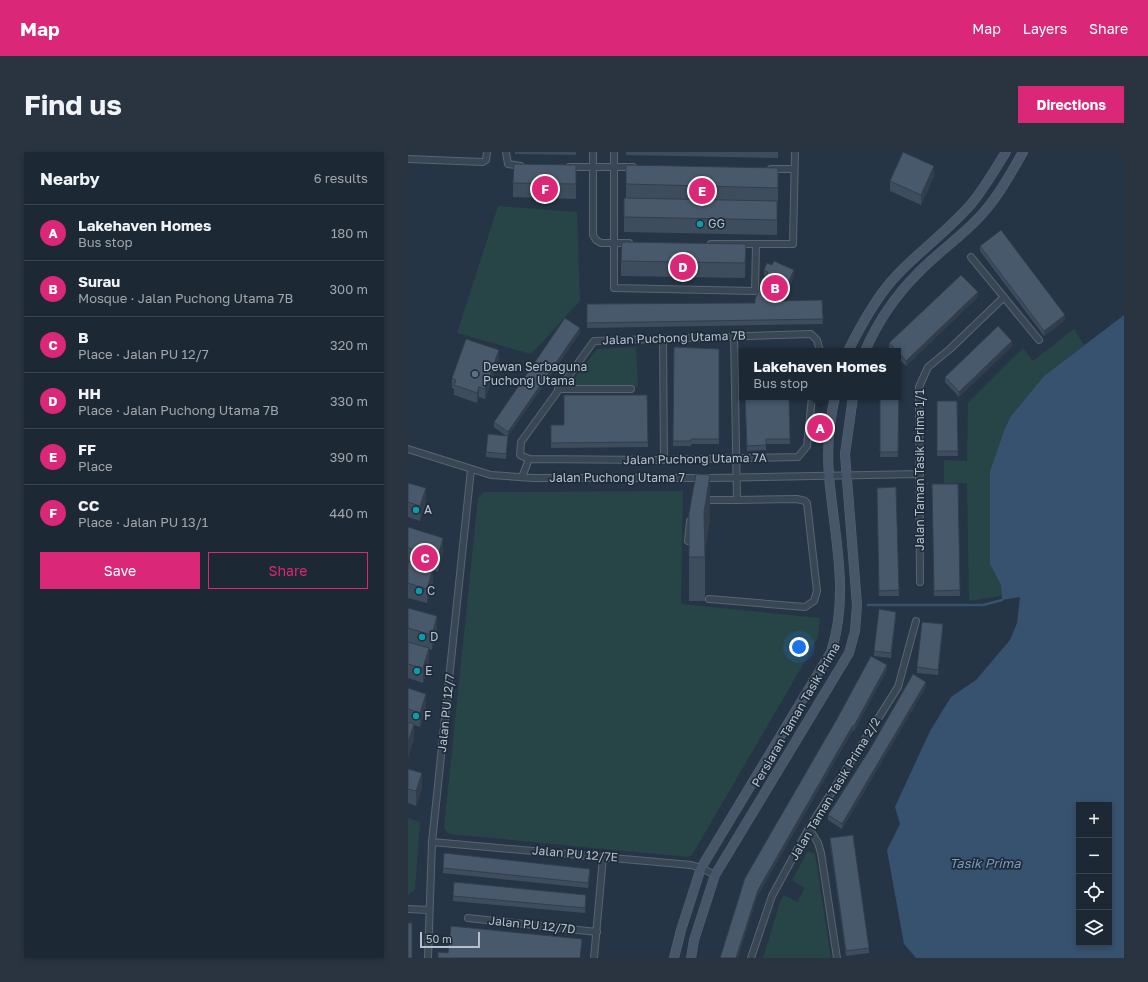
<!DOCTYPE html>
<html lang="en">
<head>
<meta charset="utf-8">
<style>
  :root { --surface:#1c2834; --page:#293440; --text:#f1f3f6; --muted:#a0a6ac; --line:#3a444f; --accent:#db2777 }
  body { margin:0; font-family:"Golos Text",sans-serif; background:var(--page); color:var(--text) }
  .controls { position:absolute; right:12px; bottom:12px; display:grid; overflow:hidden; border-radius:0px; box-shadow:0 2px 6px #0003 }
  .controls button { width:36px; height:36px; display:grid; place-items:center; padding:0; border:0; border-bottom:1px solid var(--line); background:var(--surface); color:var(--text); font:20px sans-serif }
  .scale { position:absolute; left:12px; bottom:10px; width:60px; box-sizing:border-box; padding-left:4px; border:2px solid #b7c1ce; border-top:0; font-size:11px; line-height:14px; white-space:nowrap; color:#b7c1ce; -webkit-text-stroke:3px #1e2c3a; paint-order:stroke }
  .you { position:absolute; left:391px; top:495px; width:14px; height:14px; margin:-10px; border:3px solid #fff; border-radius:50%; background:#1a73e8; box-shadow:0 0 0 6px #1a73e833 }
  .badge { display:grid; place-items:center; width:26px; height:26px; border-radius:50%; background:var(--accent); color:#fff; font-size:13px; font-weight:700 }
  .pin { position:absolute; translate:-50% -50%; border:2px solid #fff; box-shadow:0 1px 4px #0006 }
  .popup { position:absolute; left:331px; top:196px; width:162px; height:52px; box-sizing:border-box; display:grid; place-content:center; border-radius:0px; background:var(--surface); filter:drop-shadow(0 1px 3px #0005); font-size:13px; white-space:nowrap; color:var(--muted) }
  .popup b { font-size:15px; color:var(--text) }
  .popup::after { content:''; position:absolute; left:50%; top:100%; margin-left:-8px; border:8px solid transparent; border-top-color:var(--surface) }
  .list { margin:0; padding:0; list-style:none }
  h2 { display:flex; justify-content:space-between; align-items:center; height:52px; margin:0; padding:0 16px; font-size:17px }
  h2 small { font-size:13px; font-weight:400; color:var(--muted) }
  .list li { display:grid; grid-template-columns:26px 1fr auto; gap:12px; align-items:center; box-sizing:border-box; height:56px; padding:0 16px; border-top:1px solid var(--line) }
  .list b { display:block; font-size:15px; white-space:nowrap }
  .list p { margin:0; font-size:13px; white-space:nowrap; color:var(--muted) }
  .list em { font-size:13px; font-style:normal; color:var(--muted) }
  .actions { display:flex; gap:8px; padding:12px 16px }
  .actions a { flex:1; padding:9px 0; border:1px solid var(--accent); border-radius:0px; text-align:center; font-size:14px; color:var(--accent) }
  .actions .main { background:var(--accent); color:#fff }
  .icon { flex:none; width:22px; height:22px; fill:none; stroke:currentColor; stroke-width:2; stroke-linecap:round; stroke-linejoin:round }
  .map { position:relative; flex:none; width:716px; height:806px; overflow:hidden; border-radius:0px }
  header { display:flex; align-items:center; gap:24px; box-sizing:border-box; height:56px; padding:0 20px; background:var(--accent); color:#fff }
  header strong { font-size:19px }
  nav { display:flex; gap:22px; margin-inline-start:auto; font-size:14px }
  .intro { display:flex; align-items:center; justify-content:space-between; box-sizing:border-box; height:96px; padding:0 24px }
  h1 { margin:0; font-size:28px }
  .button { padding:10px 18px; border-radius:0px; background:var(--accent); color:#fff; font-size:14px; font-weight:700 }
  main { display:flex; gap:24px; padding:0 24px }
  aside { flex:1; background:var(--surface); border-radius:0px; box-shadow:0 2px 6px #0003 }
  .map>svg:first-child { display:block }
  .green { fill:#274546 }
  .water { fill:#37526e; fill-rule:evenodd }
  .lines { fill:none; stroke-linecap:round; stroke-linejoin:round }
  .stream { stroke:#37526e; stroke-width:2.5 }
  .minor-casing { stroke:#586472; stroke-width:8 }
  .secondary-casing { stroke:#586472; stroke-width:10 }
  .minor { stroke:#394755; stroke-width:6 }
  .secondary { stroke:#475668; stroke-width:9 }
  .wall { fill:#3e4d5d }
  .shaded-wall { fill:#323e4c }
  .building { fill:#48596c; stroke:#323e4c }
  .culture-dot { fill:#0f9aa8; stroke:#1e2c3a; stroke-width:1.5 }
  .service-dot { fill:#5c6f8a; stroke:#1e2c3a; stroke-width:1.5 }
  .labels { text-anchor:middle; stroke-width:3.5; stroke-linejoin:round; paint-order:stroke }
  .poi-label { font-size:12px; fill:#b7c1ce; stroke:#1e2c3a; text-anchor:start }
  .street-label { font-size:12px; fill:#b7c1ce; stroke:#1e2c3a }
  .water-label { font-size:13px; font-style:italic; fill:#7c99b8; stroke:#1e2c3a }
</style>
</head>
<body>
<header>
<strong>Map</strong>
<nav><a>Map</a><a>Layers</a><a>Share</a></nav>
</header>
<div class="intro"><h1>Find us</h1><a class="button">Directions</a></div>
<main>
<aside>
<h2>Nearby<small>6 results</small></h2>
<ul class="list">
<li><span class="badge">A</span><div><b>Lakehaven Homes</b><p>Bus stop</p></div><em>180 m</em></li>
<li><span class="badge">B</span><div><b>Surau</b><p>Mosque · Jalan Puchong Utama 7B</p></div><em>300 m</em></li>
<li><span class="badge">C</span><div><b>B</b><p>Place · Jalan PU 12/7</p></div><em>320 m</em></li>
<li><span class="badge">D</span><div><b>HH</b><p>Place · Jalan Puchong Utama 7B</p></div><em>330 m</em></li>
<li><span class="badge">E</span><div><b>FF</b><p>Place</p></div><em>390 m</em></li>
<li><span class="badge">F</span><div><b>CC</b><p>Place · Jalan PU 13/1</p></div><em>440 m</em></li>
</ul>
<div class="actions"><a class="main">Save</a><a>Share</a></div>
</aside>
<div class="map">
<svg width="716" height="806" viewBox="0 0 716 806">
  <rect width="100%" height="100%" fill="#253545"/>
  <path class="green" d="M90 54 169 60 172 149 123 202 49 181Z
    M666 177 676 193 636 224 603 264 597 276 582 319V412L593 433V444L561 449 559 331H536V308L559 309 560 251 615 196 625 209Z
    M228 195 230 235 170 234 164 229 189 197Z
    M275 339 273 452 412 466 410 485 396 511 284 703 280 705 41 682 36 676 70 346 76 340Z
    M0 666 12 670 7 738 0 743Z
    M400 699 407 702 423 806H355L372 750 376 743 389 750 397 736 384 728Z"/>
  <path class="water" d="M716 163V806H508L496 792 479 698 492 672 487 655 522 579 543 545 568 528 602 488 609 471 612 445 594 448 593 433 582 412V319L597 276 603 264 636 224ZM671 653H701V791H671Z"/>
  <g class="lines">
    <path class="stream" d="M460 453H575L594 448"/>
    <g class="minor-casing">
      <path id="minor" d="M98 0 100 12 113 14
        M185 0V83L188 88 193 91H221
        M206 0V136L347 139 348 92
        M0 7 75 10 78 8 79 0
        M161 15H225
        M363 17H386
        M303 92H385L387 0
        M563 105 631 188
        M255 187 256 308
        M150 237H223
        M404 245 399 294 390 305 248 308 121 307 112 303 113 290 186 189 403 182 409 188 412 199
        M0 297 83 323 125 326H302L512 322
        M114 325 121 307
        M294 348H329
        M280 389 282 369
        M512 430 511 235 520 215 542 197 596 145
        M301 447 397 455 406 449 409 439 399 351 397 349 389 347 329 348 326 184
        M401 676 410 691 413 701 429 806
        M24 690 283 713 293 716 307 723
        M0 757 20 758
        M60 766 189 780
        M20 806 24 690 63 317
        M186 806 195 705
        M343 806 364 744 401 676 490 535 508 469"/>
    </g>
    <g class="secondary-casing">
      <path id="secondary" d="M440 199C450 179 461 159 474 141 499 107 537 83 564 51 577 35 587 17 598 0
        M457 199C470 169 487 144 510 121 530 100 556 83 575 61 591 43 603 21 615 0
        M266 806 273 778 293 716 423 500C442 442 426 383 421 324 419 298 421 270 427 245
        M283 806 286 788 307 723 441 501 447 479 449 453 437 302 445 245"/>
    </g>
    <use href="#minor" class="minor"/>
    <use href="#secondary" class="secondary"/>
  </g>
  <path class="wall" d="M107 0H168V3L107 2Z
    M218 0H370V6L218 3Z
    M218 13 370 31V50H369V83L216 80V65L218 46Z
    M526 24 513 53 482 39V29Z
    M168 28V47L105 45V31Z
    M338 92 337 126 213 124V109Z
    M572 94 657 168 636 184 572 99Z
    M356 118 386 124 374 149 414 148 415 172 179 176V152L347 151 358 124 356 123Z
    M570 145 498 214 490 206V199H484L481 197V191Z
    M172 181 100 284 98 307 78 305V300L98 284 86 275V270Z
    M604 194 551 245 537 230V225Z
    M266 195 311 197V292H283V294H265Z
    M91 208 77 247 71 245 69 251 46 243V237L44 236V226Z
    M491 226 490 305H472V245Z
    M239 243 240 295 143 296V273H156Z
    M337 245H381L382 292H358V298L339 299Z
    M529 249 550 299V304H529Z
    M0 331 18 351 12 369 0 365Z
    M524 332H550L552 444H526Z
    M488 335 491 444H471L469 336Z
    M281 361 302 367 297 397V449H281Z
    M0 375 35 401 30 420 25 418V431L19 451 0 446Z
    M0 456 29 479 24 498 21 497V511L15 531 0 526Z
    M488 465 483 506 466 504V499Z
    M535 477 530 523 509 521V515Z
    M479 518 446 579 445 578 350 743 337 726Z
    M518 535 434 677 420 668V663Z
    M0 536 18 556 12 575 6 573V586L0 605Z
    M0 617 14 635 8 654 0 651Z
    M422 686 461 796V801L438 804 422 691Z
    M35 716 182 722 180 736 35 721Z
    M45 744 178 748 177 761 45 749Z"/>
  <path class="shaded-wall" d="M526 14V24L513 53V43Z
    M386 118V124L371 154V149Z
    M570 140V145L498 214V209Z
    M657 163V168L636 184V179Z
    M172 176V181L100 284 98 307 100 280Z
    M604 189V194L551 245V240Z
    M91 198V208L77 247V237Z
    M71 235V245L69 251V241Z
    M302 323V367L296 404V360Z
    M18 336V351L12 369V354Z
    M35 386V401L30 420V405Z
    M25 417V431L19 451V437Z
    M488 460V465L483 506V501Z
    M29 464V479L24 498V483Z
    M535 472V477L530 523V518Z
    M21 496V511L15 531V516Z
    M479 513V518L446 579V574Z
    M518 530V535L434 677V672Z
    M18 542V556L12 575V561Z
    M6 572V586L0 605V590Z
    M445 573V578L350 743 330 806H328L350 738Z
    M14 621V635L8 654V639Z"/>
  <path class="building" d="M495 0 526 14 513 43 482 29Z
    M106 12 168 13V32L105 31Z
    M218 13 370 16V36L218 32Z
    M216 46 369 49V68L216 65Z
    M593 78 657 163 636 179 572 94Z
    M214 90 338 92 337 111 213 109Z
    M366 109 386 118 371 149 414 148 415 167 179 171V152L347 151V147L360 120 356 118 359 111 364 113Z
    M553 123 570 140 498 209 490 200V199H489L481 191Z
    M157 166 172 176 100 280 86 270Z
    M590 174 604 189 551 240 537 225Z
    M58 187 91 198 77 237 71 235 69 241 46 233 48 228 44 226Z
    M266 195 311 197V287H283V289H265Z
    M490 226H491L490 300H472V245H490Z
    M156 243H239L240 290 143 291V273H156Z
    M337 245H381L382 287H358V293L339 294Z
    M529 249H549L550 299H529Z
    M80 282 100 284 98 302 78 300Z
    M288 322 302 323 296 360 297 405H281V361Z
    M0 331 18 336 12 354 0 350Z
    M524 332H550L552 438 526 439Z
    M488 335 491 438 471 439 469 336Z
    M0 375 35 386 30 405 0 396Z
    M0 409 25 417 19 437 0 431Z
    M0 456 29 464 24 483 0 476Z
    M471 457 488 460 483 501 466 499Z
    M514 470 535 472 530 518 509 515Z
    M0 490 21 496 15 516 0 512Z
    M463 504 479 513 446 574 445 573 350 738 328 806H312L337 726 430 565Z
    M505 522 518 530 434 672 420 663 462 597Z
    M0 536 18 542 12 561 0 557Z
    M0 570 6 572 0 590Z
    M0 617 14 621 8 639 0 637Z
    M445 683 461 796 438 799 422 686Z
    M36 701 182 717 180 731 35 716Z
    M46 730 178 743 177 756 45 744Z
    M0 771H4V806H0Z
    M43 774 174 787 172 806H30V800L40 801Z"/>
  <g class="culture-dot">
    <circle cx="292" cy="72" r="4"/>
    <circle cx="8" cy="358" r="4"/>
    <circle cx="11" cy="439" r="4"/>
    <circle cx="14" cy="485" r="4"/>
    <circle cx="9" cy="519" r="4"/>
    <circle cx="8" cy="564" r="4"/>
  </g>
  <circle class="service-dot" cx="67" cy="222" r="4"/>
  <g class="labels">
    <g class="poi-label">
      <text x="300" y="76">GG</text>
      <text x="75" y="219">Dewan Serbaguna<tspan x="75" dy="14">Puchong Utama</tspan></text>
      <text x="16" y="362">A</text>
      <text x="19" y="443">C</text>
      <text x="22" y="489">D</text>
      <text x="17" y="523">E</text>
      <text x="16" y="568">F</text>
    </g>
    <g class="street-label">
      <text transform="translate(266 186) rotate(-2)" y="4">Jalan Puchong Utama 7B</text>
      <text transform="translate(287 307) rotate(-1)" y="4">Jalan Puchong Utama 7A</text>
      <text transform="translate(512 318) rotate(-90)" y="4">Jalan Taman Tasik Prima 1/1</text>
      <text x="209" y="330">Jalan Puchong Utama 7</text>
      <text transform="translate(38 561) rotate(-84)" y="4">Jalan PU 12/7</text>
      <text transform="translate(388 563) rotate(-60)" y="4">Persiaran Taman Tasik Prima</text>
      <text transform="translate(427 637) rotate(-59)" y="4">Jalan Taman Tasik Prima 2/2</text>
      <text transform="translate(167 702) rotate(5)" y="4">Jalan PU 12/7E</text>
      <text transform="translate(124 773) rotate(6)" y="4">Jalan PU 12/7D</text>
    </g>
    <g class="water-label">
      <text x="577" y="716">Tasik Prima</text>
    </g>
  </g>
</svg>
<div class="controls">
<button>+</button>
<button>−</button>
<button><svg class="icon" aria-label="locate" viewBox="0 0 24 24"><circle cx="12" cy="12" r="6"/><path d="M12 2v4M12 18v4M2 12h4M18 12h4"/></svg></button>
<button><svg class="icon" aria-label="layers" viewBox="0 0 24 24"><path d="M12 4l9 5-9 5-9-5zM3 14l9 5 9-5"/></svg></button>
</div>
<div class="scale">50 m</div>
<div class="you"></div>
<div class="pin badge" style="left:412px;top:276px">A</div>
<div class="popup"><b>Lakehaven Homes</b>Bus stop</div>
<div class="pin badge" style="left:367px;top:136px">B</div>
<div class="pin badge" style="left:17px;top:406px">C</div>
<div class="pin badge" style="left:275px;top:115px">D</div>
<div class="pin badge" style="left:294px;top:39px">E</div>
<div class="pin badge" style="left:137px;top:37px">F</div>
</div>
</main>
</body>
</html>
